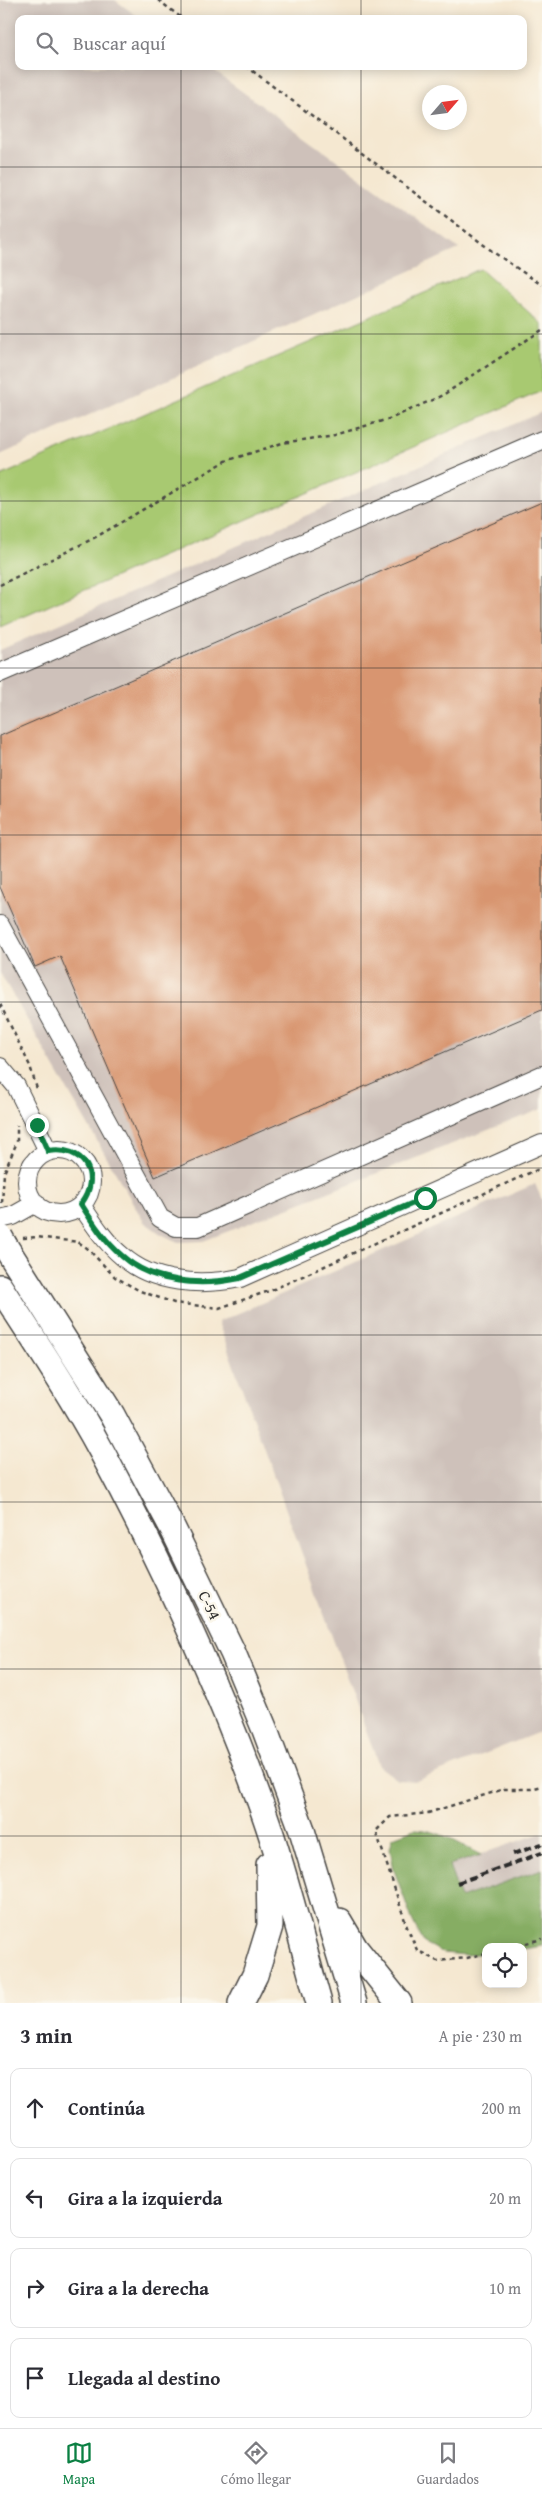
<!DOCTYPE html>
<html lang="es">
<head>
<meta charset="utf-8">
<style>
  :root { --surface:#fff; --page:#f2f2f3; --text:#2b2b33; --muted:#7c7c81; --line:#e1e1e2; --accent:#0b8043 }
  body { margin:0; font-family:"Gentium Book Plus",serif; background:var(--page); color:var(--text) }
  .controls { position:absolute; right:15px; bottom:15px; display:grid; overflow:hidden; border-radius:10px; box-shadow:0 2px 12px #0003 }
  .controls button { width:45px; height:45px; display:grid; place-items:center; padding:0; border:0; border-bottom:1px solid var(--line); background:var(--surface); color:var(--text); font:25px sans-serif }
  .compass { position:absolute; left:422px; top:85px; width:45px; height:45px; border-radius:50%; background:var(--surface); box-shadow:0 2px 12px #0003; rotate:62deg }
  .stop { position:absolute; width:15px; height:15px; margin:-11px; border:4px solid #0b8043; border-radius:50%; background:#fff }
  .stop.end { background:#0b8043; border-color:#fff; box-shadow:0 1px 5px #0008 }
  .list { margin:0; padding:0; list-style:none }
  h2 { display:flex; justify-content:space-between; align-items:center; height:65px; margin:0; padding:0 20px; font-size:21px }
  h2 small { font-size:16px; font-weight:400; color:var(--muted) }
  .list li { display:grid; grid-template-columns:32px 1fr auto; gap:15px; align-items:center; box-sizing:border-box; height:80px; margin:0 10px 10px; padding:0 10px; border:1px solid var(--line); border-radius:10px }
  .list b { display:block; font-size:19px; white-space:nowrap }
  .list em { font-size:16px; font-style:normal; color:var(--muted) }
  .icon { flex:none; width:28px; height:28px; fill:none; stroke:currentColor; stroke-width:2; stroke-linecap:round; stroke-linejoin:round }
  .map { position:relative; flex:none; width:542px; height:2003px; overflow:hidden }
  .search { position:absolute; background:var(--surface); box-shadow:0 2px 12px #0003; left:15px; right:15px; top:15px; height:55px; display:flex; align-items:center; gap:12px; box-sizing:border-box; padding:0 18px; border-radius:10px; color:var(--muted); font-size:19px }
  .sheet { height:425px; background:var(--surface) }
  nav { display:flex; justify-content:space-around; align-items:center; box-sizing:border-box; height:70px; border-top:1px solid var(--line); background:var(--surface); font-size:14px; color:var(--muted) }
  nav a { display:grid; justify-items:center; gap:2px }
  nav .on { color:var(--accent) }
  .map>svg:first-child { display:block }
  .industrial { fill:#cec1ba }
  .green { fill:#a8c971; stroke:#6a7a4e }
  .forest { fill:#86ad63; stroke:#586c47 }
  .building { fill:#d8956f }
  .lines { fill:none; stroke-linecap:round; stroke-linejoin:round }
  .minor-casing { stroke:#494744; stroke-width:20 }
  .highway-casing { stroke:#494744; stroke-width:28 }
  .path { stroke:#494744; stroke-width:2.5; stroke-dasharray:4 4; stroke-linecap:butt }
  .minor { stroke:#fff; stroke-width:18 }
  .highway { stroke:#fff; stroke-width:25 }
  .rail { stroke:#2b2b2b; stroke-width:4; stroke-dasharray:8 4; stroke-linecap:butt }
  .highway-bridge-casing { stroke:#494744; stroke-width:28; stroke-linecap:butt }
  .highway-bridge { stroke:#fff; stroke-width:25 }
  .route { stroke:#0b8043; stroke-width:6 }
  .grid { fill:none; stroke:#2b2b2b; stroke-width:1; stroke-opacity:0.55 }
  .labels { text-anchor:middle; stroke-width:5; stroke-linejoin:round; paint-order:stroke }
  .street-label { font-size:16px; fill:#2b2b2b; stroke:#fbf7ec }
</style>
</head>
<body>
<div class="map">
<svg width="542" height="2003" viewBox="0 0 542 2003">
  <rect width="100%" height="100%" fill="#fbf7ec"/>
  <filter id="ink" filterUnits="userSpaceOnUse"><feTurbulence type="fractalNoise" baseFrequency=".02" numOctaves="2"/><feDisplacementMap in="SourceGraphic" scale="10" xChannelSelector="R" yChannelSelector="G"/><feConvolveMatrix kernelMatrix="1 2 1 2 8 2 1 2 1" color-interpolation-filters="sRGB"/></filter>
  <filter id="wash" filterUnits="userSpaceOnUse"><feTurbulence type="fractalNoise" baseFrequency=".0096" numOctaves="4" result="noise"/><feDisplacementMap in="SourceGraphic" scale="20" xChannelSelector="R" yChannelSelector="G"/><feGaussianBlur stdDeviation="1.12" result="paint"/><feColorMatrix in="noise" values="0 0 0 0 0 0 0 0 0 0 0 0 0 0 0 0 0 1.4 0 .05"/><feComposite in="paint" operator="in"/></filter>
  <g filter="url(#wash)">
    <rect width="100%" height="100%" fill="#f5e8d1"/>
    <path class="industrial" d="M0 0H115L141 19H19V66H207L459 249 0 455Z
      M542 412V1109L203 1241 178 1242 161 1234 144 1222 0 973V650Z
      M535 1184 542 1200V1731L416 1781 398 1780 379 1766 218 1322Z
      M542 1833V1869L460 1899 449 1865Z"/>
    <path class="green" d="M480 269 542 324V391L0 627V476Z"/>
    <path class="forest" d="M414 1829C439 1829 460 1845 481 1855L449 1865 460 1898 542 1869V1946L523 1949V1947H486V1953L466 1955 443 1953 424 1943 413 1922 394 1870 390 1848 393 1837Z"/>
    <g id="blocks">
      <path class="building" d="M542 502V1010L155 1177 60 956 35 967 0 887V736Z"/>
    </g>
  </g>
  <g filter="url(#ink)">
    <use href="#blocks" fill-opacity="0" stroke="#494744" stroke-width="1"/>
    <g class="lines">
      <g class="minor-casing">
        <path id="minor" d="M0 673 542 440
          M0 925 160 1218 176 1227H198L542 1075
          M0 1067 16 1086 48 1151
          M27 1182a32 32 0 1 1 64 0a32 32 0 1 1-64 0Z
          M81 1205C93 1223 105 1242 122 1256 153 1284 201 1286 240 1278L542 1144
          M0 1219 13 1216 36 1203"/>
      </g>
      <g class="highway-casing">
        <path id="highway" d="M5 1246 112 1415 173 1529 233 1653 265 1730 301 1827 354 2003
          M0 1287C35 1341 71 1395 102 1452 164 1568 220 1689 264 1813 286 1875 301 1940 319 2003
          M339 1921 355 1948 399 2003
          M241 2003 255 1975 270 1926 269 1865"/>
      </g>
      <path class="path" d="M158 0 183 19
        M246 66 496 254 542 285
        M0 585 96 537 226 461 282 443 335 435 392 418 443 395 542 330
        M0 1004 30 1066 37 1089
        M2 1203 4 1173 17 1142V1125
        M23 1238 37 1237 78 1242 87 1248 115 1277 140 1291 174 1303 219 1308 272 1290 527 1174 537 1170 542 1171
        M510 1947 542 1939
        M486 1953 467 1958 437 1961 417 1950 407 1927 376 1831 390 1817 428 1813 504 1789H531L542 1786"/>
      <use href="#minor" class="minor"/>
      <use href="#highway" class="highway"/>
      <path class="rail" d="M513 1854 542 1844
        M457 1883 542 1853"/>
      <g class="highway-bridge-casing">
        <path id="highway-bridge" d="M0 1237 5 1246"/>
      </g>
      <use href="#highway-bridge" class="highway-bridge"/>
    </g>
  </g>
  <g class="lines" filter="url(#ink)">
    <path class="route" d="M37 1125 48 1151C84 1145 102 1176 81 1204 93 1223 105 1242 122 1256 153 1284 202 1286 240 1278L425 1198"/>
  </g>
  <path class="grid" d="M181 0V19M361 0V19M181 66V2003M361 66V2003M0 167H542M0 334H542M0 501H542M0 668H542M0 835H542M0 1002H542M0 1168H542M0 1335H542M0 1502H542M0 1669H542M0 1836H542"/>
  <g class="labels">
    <g class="street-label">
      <text transform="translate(210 1605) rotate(64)" y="6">C-54</text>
    </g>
  </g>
</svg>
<div class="controls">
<button><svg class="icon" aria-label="locate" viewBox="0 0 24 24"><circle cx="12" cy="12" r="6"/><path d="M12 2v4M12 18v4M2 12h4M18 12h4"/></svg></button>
</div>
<svg class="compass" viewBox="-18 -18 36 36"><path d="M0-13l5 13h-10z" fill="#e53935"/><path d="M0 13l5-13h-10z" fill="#7c7c81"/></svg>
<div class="stop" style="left:425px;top:1198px"></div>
<div class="stop end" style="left:37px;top:1125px"></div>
<div class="search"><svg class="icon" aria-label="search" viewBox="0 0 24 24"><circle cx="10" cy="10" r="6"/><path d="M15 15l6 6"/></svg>Buscar aquí</div>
</div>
<section class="sheet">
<h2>3 min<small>A pie · 230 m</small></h2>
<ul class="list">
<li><svg class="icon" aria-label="ahead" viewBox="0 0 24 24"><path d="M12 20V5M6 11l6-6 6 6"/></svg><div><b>Continúa</b></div><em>200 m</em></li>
<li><svg class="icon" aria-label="left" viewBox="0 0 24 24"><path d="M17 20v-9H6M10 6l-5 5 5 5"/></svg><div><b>Gira a la izquierda</b></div><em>20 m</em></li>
<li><svg class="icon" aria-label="right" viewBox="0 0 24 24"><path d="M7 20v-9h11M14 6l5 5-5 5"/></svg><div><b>Gira a la derecha</b></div><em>10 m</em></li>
<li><svg class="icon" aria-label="arrive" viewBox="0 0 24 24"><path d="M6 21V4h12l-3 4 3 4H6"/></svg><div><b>Llegada al destino</b></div></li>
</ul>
</section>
<nav>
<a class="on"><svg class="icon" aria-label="map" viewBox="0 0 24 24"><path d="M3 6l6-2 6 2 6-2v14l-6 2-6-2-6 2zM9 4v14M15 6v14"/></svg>Mapa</a>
<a><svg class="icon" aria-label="directions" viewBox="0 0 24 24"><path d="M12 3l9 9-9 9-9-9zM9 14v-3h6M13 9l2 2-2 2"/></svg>Cómo llegar</a>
<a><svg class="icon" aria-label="saved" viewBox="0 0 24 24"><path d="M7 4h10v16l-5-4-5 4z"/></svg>Guardados</a>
</nav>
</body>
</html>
